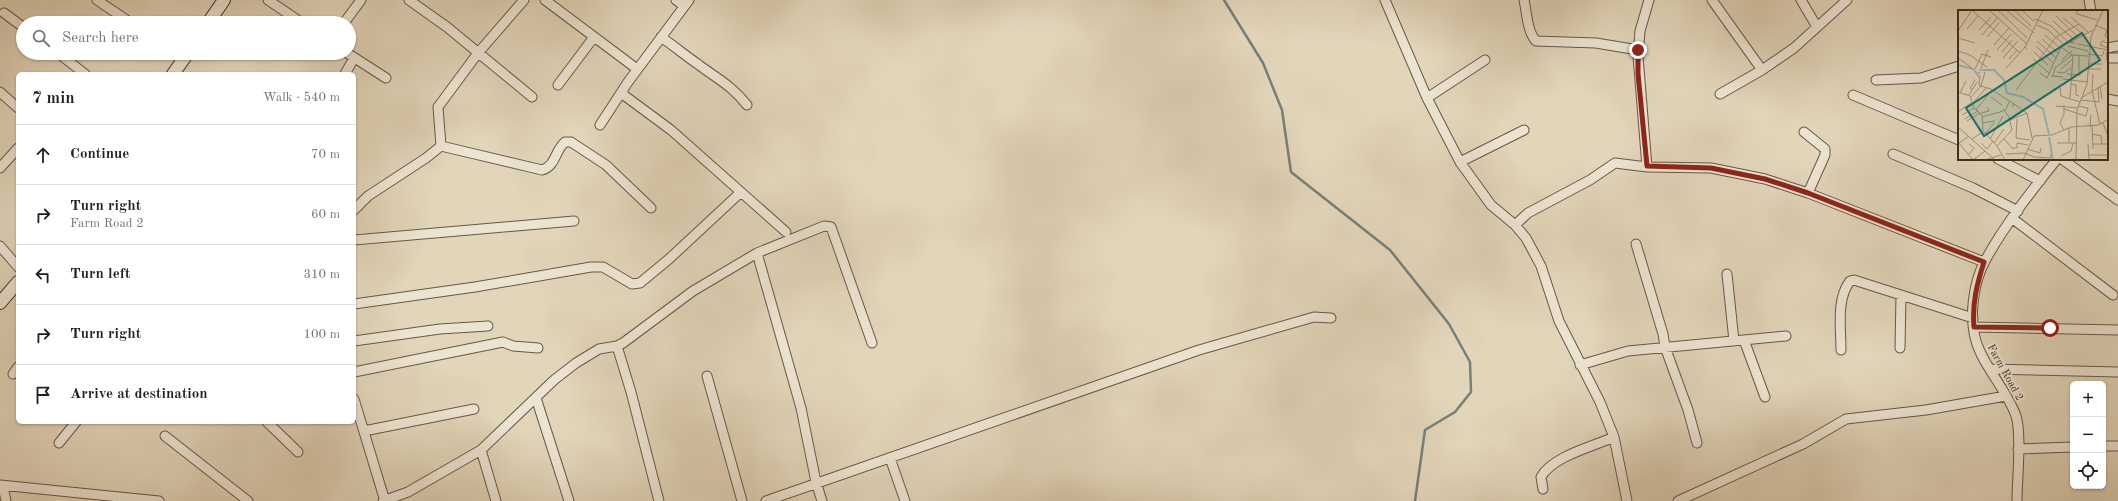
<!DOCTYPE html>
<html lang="en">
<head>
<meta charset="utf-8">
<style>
  :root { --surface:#fff; --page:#f6f6f6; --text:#202124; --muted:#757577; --line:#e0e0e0 }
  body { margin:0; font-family:"Old Standard TT",serif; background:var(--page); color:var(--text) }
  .controls { position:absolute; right:12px; bottom:12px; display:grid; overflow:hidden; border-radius:6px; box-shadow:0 1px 3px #0004 }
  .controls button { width:36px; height:36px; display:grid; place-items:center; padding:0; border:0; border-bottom:1px solid var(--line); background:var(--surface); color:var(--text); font:20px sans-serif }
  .stop { position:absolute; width:12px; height:12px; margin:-9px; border:3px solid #8f2418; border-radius:50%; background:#fff }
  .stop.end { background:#8f2418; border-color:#fff; box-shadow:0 1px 4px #0008 }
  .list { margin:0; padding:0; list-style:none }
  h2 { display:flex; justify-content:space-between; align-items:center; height:52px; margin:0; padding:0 16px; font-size:17px }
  h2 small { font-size:13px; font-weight:400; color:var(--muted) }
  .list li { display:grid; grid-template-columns:26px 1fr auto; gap:12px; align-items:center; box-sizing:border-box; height:60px; padding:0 16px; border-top:1px solid var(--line) }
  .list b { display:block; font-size:15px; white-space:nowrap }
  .list p { margin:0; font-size:13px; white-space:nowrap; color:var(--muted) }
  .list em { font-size:13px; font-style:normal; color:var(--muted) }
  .icon { flex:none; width:22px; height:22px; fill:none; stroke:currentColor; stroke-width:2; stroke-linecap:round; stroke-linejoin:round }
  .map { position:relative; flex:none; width:2118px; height:501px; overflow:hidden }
  .search { position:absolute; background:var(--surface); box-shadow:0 1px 3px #0004; left:16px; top:16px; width:340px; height:44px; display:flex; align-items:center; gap:10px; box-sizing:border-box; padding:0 14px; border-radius:22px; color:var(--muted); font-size:15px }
  .panel { position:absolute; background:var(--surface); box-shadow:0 1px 3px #0004; left:16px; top:72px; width:340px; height:352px; border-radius:6px }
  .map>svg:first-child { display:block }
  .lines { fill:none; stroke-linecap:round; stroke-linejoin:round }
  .stream { stroke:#75807a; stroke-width:2.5 }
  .minor-casing { stroke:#675843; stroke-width:11 }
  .secondary-casing { stroke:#3e2f1b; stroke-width:14 }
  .minor { stroke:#ece4d2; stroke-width:9 }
  .secondary { stroke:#ece4d2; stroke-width:12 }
  .route { stroke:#8f2418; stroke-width:5 }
  .labels { text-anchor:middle; stroke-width:4; stroke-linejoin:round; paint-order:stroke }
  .street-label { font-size:11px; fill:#3e2f1b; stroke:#ece4d2 }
  .inset-river { fill:none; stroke:#99b6ba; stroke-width:2 }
  .inset-road { fill:none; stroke:#a0937a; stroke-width:1 }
  .view { fill:#0f766e; fill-opacity:0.15; stroke:#0f766e; stroke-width:2 }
  .inset-edge { fill:none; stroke:#3e2f1b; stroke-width:2 }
</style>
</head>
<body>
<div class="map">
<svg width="2118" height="501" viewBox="0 0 2118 501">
  <rect width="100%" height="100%" fill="#e2d5ba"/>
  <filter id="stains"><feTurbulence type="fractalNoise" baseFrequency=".005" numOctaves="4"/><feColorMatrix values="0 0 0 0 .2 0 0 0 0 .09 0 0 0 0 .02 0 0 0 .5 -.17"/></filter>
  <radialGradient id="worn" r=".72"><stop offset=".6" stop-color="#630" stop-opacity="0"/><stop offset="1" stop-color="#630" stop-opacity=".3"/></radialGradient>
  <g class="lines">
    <path class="stream" d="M1224 0 1263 63 1282 110 1291 172 1390 250 1449 324 1470 362 1471 392 1455 412 1425 430 1415 501"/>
    <g class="minor-casing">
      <path id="minor" d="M97 0 131 23
        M268 0 302 23
        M409 0 447 27 532 97
        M545 0 637 69
        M676 0 684 6
        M1385 0 1427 98 1460 162 1524 130
        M1524 0C1527 13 1527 31 1536 41L1596 43 1638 50
        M1712 0 1762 70
        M1801 0 1817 27
        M2089 0 2091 11
        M4 13 23 27
        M344 23 361 0
        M661 37C674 46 686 56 699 65 719 80 731 85 747 105
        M2107 48 2118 46
        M58 53 85 74
        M177 53 184 58
        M347 53 386 78
        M2107 58H2118
        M345 74 354 58
        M1876 80 1921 78 1959 66
        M558 85 594 37
        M0 92 18 108
        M621 93 671 130 786 232
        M1720 94 1762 70 1794 48 1847 0
        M1853 95 1959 140
        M1427 98 1485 60
        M2107 99 2118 101
        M600 125 628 82 689 0
        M1804 132 1825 149V155L1808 193
        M441 146 542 170C556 166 555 150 565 142H571L606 165 651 208
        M441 146 438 107 478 53 524 0
        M1893 154 1973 188 2018 211
        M1998 159 2040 181
        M2062 159 2118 200
        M1460 162 1491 205 1515 225 1526 238 1541 266 1559 321 1600 402 1614 437 1627 501
        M1647 167 1638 56 1640 31 1649 0
        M0 168 18 148
        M354 210 368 196 426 158 441 146
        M2013 219 2113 295
        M1515 225 1528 213 1590 180 1615 163 1647 167 1711 168 1765 179 1808 193 1984 262
        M354 240 574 221
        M1636 244 1663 334 1665 347 1688 410 1697 443
        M0 246 18 267
        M757 253 801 408 816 482 822 501
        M1727 274 1734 341
        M354 304 475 287 591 267H603L632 284 640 283 669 259 741 192
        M1974 327 2118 330
        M1744 340 1765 397
        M354 341 440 329 488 326
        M617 346 631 392 659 501
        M1900 348 1901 295
        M1841 350C1841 329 1836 299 1850 281L1854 280 1973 318
        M1580 365 1628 351 1786 336
        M1990 369 2118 372
        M354 372 503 342 513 346 538 348
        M13 374 18 367
        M707 376 742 501
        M536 398 569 501
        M354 399 385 501
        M267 422 298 452
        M364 431 474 409
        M165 436 248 501
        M59 443 76 422
        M2103 446H2118
        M2018 449 2073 447
        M481 450 496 501
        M890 458 905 501
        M0 485 159 501
        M3 486 6 501
        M1543 489 1541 477C1553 456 1592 447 1614 437
        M383 501 408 492 481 450 554 380 576 363 599 349 617 346 623 343 693 291 757 253 824 226 831 227 872 343
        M766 501 1199 350 1314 317 1331 318
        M1678 501 1803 444 1846 419 1926 410 2006 396
        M2017 501C2017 480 2022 434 2016 416 2007 390 1983 366 1976 341 1969 317 1973 283 1985 261 2003 227 2033 189 2057 159"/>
    </g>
    <g class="secondary-casing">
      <path id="secondary" d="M208 23 224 0
        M173 74 188 53
        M0 303 18 282"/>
    </g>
    <use href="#minor" class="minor"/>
    <use href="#secondary" class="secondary"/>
  </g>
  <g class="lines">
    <path class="route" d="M1638 50V74L1647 166 1711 168 1765 179 1808 193 1984 262C1977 284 1972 303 1974 327L2050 328"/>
  </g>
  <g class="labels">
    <g class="street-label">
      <text transform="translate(2006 372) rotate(61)" y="4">Farm Road 2</text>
    </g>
  </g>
  <g transform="translate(1958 10)">
    <rect width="150" height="150" fill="#e2d5ba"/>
    <path class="inset-river" d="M0 55 15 59 19 64 22 62M24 60H36L46 70 49 83 65 87 85 99 91 124M91 127 95 150"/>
    <path class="inset-road" d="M31 0 69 34M40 0 69 28M48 0 76 23M56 0 73 16M64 0 75 11 78 9 93 16 110 32 117 33M119 0V4L139 10M98 6 120 27M113 7 130 22M105 8 125 24M95 11 115 29M79 15 90 20 105 34M137 15 149 20 147 26 150 28M9 19 20 6M21 20 33 7M0 21 14 0 62 43M24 25 39 8M87 25 102 38M29 27 41 13M0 28 17 33M84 29 100 43M79 31 98 48M149 33 144 31 142 35 150 38M120 34 150 40M36 35 51 18M78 36 96 54M110 36 130 41M103 37 114 45 130 46M69 39 67 37 85 0M39 40 53 24M0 41 12 45 29 57M44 42 54 30M76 42 90 55M148 42 150 58M130 44 144 46 146 41M0 48 14 58M45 48 60 31M51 49 59 40M75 49 92 64M104 50 114 41M130 54H144M48 58 67 37M17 59 24 44 33 47M103 59 115 49M130 59H143M121 60V45M22 61 30 40M99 62 106 63 113 58M82 63 89 68 103 37 135 20M109 64 122 65V60M135 64 134 81 142 114M19 66H22L21 75 23 76M93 66 105 67M95 66 97 58 114 45M105 69 129 72M113 74 118 75V85L121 86M23 76 33 79 56 94M23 76 27 62M142 76 144 89M102 78 103 86 122 92M14 80 12 78 17 70M58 80 98 27 121 14M0 82 12 86 16 98 24 105 25 121 39 136 47 150M2 83 8 71M11 85 19 72M33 87 44 95M12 88 23 76M112 88 115 45M123 88 150 72M123 90 141 92 140 77M14 94 29 77M106 95V104L102 113 106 120M98 96 120 98M54 97 56 94 69 103 74 128M106 99 128 106 130 98 120 96M18 100 34 80M1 101 13 93M23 103 31 101 29 97M4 105 16 98M24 107 42 102 48 99 51 92M7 109 20 101M59 109 58 128 72 130M52 110 69 103M9 111 22 103M24 113 37 111M145 113 150 126M134 116 135 139M0 117 37 150M132 117 133 105M111 118V133M27 124 36 113M134 124 143 126 144 134M14 129 25 122M32 129 45 106M46 129 55 139M0 132 15 150M1 133 11 126M23 133 29 139 35 131M36 133 46 119M99 133H119M130 134 131 150M135 134H150M39 136 54 120 51 107 46 100M55 138H59V133L70 135M69 139 82 143 83 138M11 144 16 138 11 134M48 144 66 143 76 147 92 148 93 144M130 145H150M103 146 113 141 115 133M15 150 27 141M27 150 43 145M65 150 76 126 94 125 113 117 141 115 150 109M118 150 119 100 129 74 133 27 145 0"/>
    <path class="view" d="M124 23 142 50 26 126 8 98Z"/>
    <rect width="150" height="150" class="inset-edge"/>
  </g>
  <rect width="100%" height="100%" filter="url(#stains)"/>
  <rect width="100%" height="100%" fill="url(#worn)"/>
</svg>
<div class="controls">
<button>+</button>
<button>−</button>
<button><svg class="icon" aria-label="locate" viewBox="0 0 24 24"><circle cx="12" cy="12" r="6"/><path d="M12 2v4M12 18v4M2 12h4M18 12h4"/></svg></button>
</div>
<div class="stop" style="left:2050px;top:328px"></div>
<div class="stop end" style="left:1638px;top:50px"></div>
<div class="search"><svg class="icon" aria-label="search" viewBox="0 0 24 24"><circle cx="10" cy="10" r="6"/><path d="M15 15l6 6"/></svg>Search here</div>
<section class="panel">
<h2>7 min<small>Walk · 540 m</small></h2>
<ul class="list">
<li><svg class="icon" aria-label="ahead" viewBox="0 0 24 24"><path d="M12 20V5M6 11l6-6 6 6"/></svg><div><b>Continue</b></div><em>70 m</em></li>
<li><svg class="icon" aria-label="right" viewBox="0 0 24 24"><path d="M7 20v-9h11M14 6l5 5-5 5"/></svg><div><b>Turn right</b><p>Farm Road 2</p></div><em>60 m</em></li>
<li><svg class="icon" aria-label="left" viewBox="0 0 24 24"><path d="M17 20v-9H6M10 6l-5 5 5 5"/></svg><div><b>Turn left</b></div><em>310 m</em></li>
<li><svg class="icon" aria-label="right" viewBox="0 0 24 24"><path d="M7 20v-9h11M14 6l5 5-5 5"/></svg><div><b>Turn right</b></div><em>100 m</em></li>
<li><svg class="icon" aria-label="arrive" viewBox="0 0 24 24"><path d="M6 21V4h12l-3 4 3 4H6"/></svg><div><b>Arrive at destination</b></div></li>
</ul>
</section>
</div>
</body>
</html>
